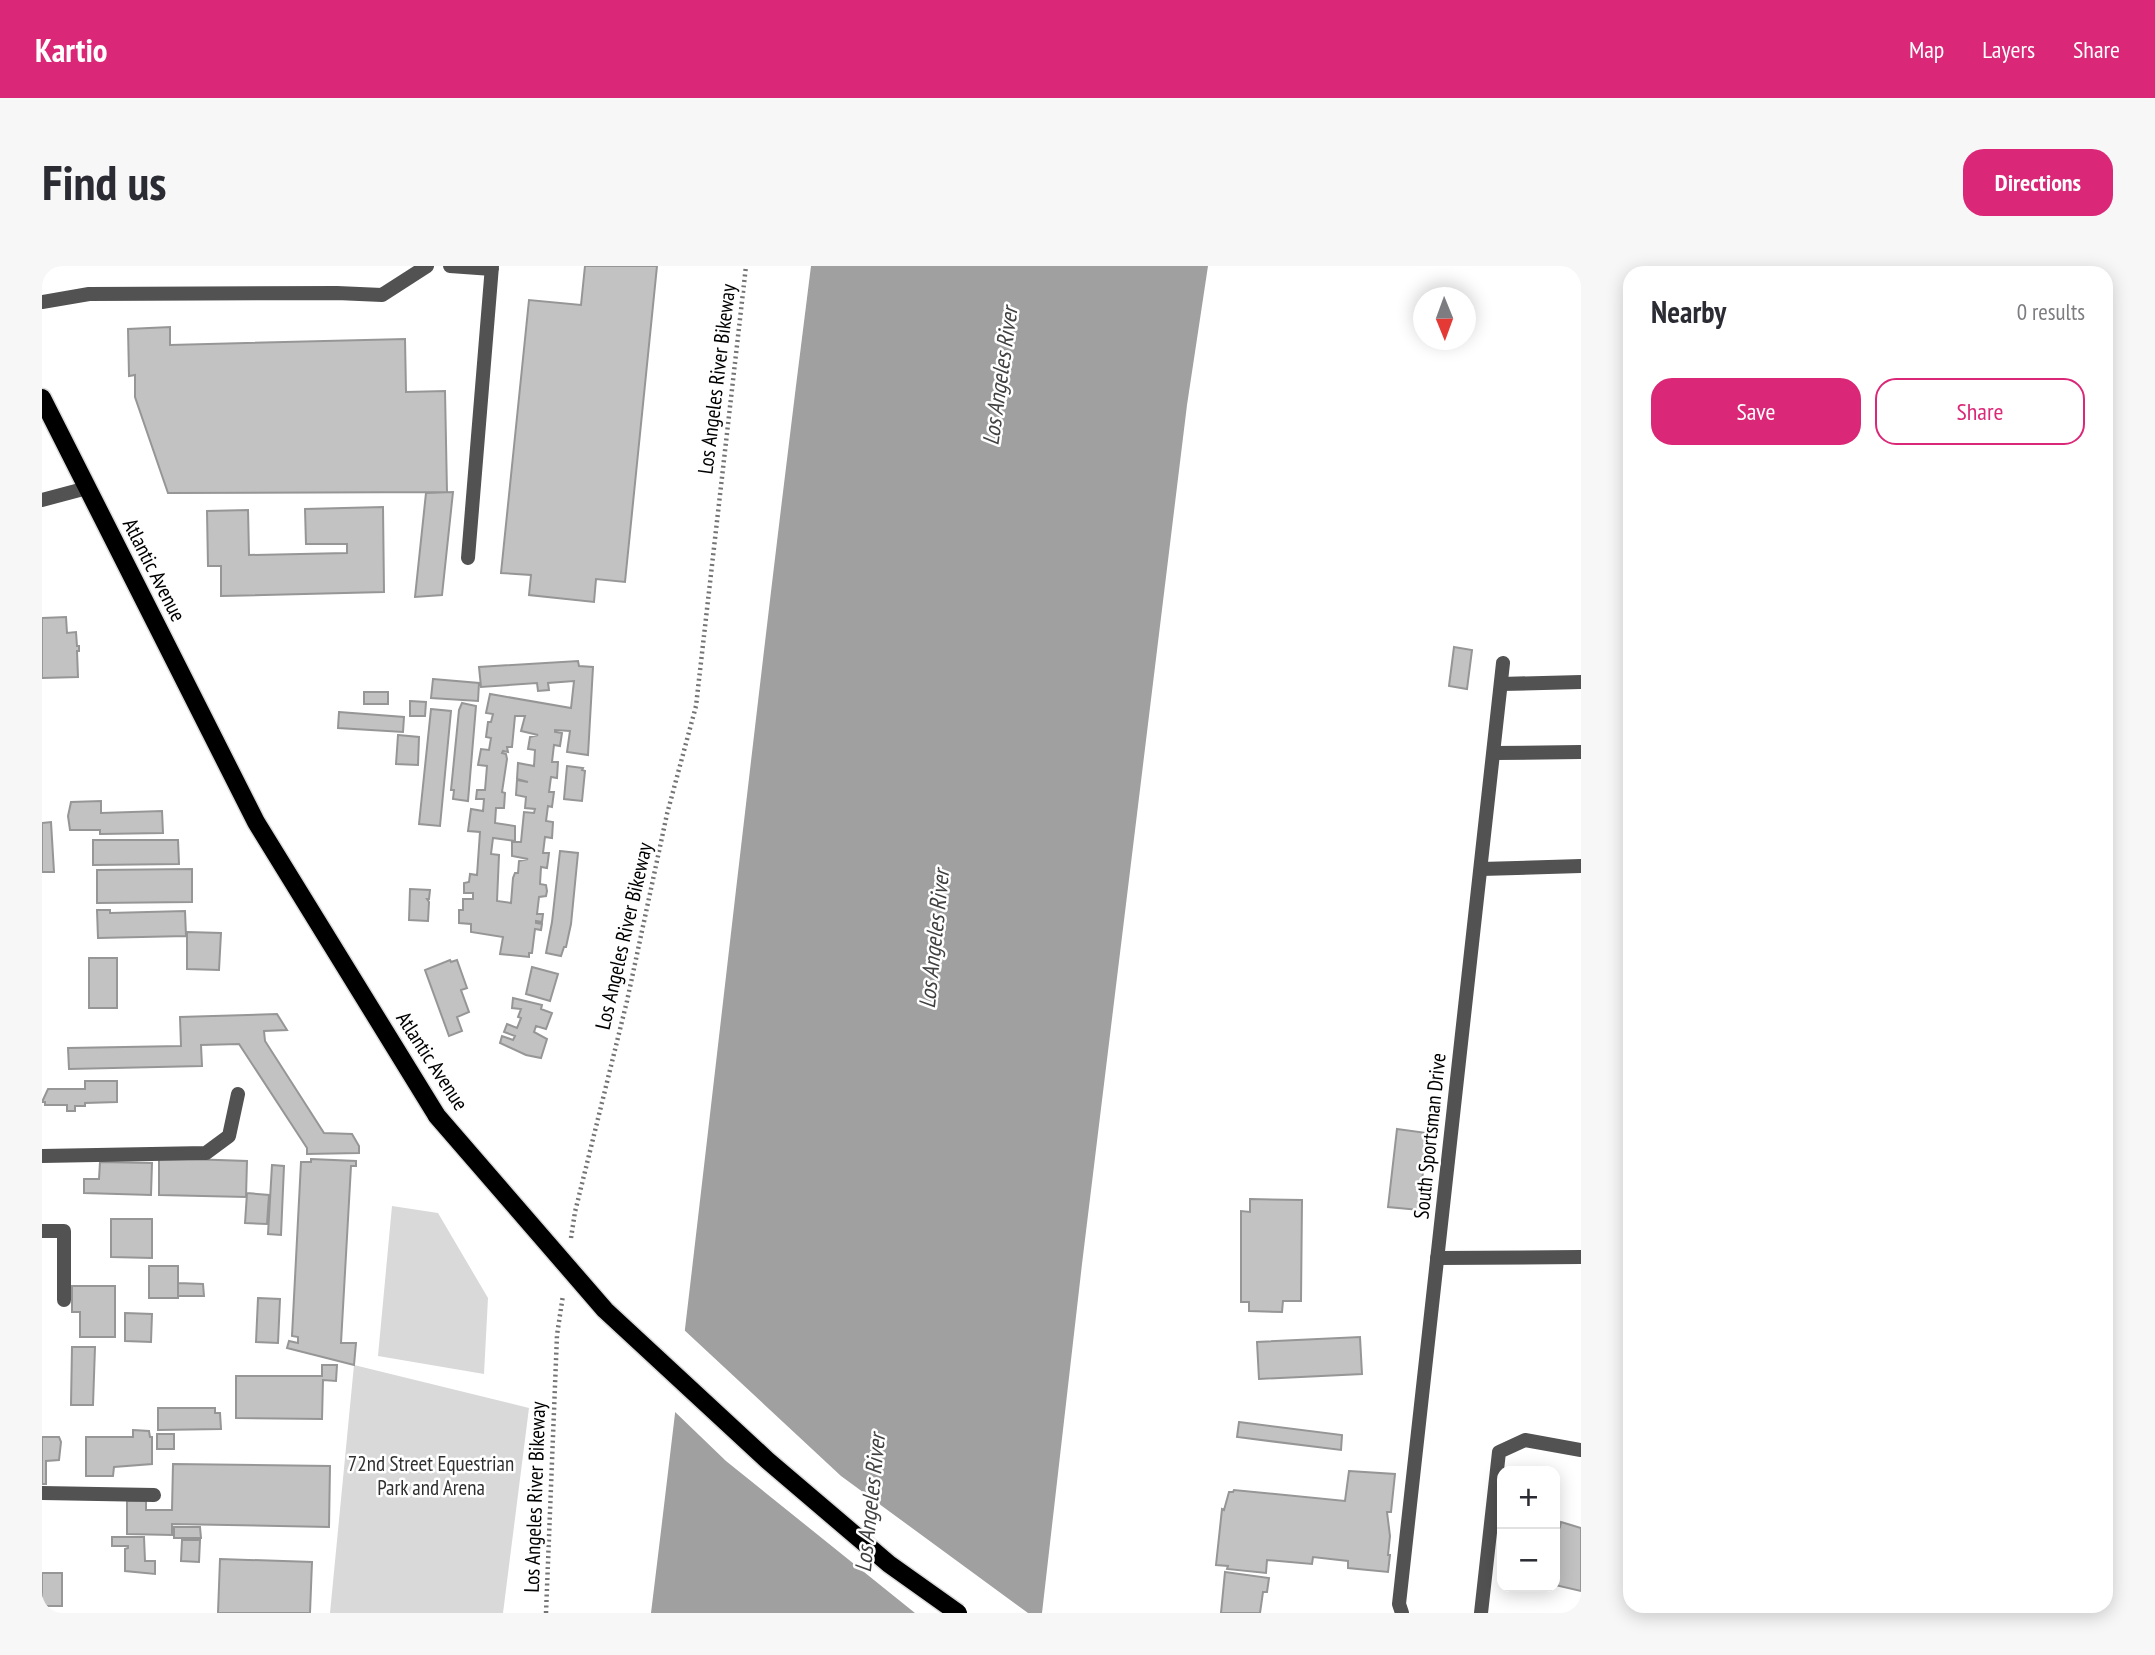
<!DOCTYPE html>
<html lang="en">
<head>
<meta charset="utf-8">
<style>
  :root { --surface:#fff; --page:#f7f7f7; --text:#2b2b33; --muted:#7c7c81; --line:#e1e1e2; --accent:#db2777 }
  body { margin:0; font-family:"PT Sans Narrow",sans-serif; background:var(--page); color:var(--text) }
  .controls { position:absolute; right:21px; bottom:21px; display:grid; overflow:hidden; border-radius:14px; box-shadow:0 4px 18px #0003 }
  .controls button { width:63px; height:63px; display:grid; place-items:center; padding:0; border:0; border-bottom:2px solid var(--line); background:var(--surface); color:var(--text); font:35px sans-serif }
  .compass { position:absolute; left:1371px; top:21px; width:63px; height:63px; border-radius:50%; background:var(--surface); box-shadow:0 4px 18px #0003; rotate:179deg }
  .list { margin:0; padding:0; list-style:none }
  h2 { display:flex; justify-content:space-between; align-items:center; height:91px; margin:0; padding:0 28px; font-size:30px }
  h2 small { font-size:23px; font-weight:400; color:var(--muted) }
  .actions { display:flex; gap:14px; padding:21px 28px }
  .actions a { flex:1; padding:16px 0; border:2px solid var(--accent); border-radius:21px; text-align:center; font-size:24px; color:var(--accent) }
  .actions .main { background:var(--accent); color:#fff }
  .map { position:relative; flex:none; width:1539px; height:1347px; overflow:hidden; border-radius:21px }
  header { display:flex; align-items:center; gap:42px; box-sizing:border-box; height:98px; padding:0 35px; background:var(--accent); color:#fff }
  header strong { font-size:33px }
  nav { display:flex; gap:38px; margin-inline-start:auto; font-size:24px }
  .intro { display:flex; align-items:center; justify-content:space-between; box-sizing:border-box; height:168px; padding:0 42px }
  h1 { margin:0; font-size:49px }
  .button { padding:18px 32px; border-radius:21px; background:var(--accent); color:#fff; font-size:24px; font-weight:700 }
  main { display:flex; gap:42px; padding:0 42px }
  aside { flex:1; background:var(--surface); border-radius:21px; box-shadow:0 4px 18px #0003 }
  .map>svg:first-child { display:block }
  .green { fill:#d9d9d9 }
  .water { fill:#a0a0a0 }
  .pier { fill:#fff }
  .building { fill:#c2c2c2; stroke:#969696; stroke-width:2; fill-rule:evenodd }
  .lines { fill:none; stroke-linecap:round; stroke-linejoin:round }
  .primary-casing { stroke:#dbdbdb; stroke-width:21 }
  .path { stroke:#747474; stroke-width:4.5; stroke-dasharray:2 3.5; stroke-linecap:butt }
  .lane { stroke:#525252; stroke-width:14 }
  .street { stroke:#525252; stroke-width:14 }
  .primary { stroke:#000; stroke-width:18 }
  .primary-bridge-casing { stroke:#dbdbdb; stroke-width:21; stroke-linecap:butt }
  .primary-bridge { stroke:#000; stroke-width:18 }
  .labels { text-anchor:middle; stroke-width:5; stroke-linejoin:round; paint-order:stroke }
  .street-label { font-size:21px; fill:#000; stroke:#fff }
  .park-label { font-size:21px; fill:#303030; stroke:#fff }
  .water-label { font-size:23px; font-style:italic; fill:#414141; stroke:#fff }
</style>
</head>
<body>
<header>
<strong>Kartio</strong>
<nav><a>Map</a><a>Layers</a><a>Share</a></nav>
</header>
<div class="intro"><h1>Find us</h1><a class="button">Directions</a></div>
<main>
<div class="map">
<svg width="1539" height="1347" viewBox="0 0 1539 1347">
  <rect width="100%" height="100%" fill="#fff"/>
  <path class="green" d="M350 940 396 947 446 1032 442 1108 336 1090Z
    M312 1099 487 1142 461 1347H288Z"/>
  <path class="water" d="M769 0H1166L1145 139 1040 998 1000 1347H609C664 898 712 449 769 0Z"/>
  <path class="pier" d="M640 1062 799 1210 986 1347H873L684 1195 630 1143Z"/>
  <path class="building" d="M543 0H615L583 316 554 313 552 336 487 329 489 309 459 307 487 34 539 39Z
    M128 61V79L363 73 364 126 403 125 405 226 126 227 93 131V109L87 110 86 63Z
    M411 226 400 329 373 331 384 227Z
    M341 241 342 326 179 330V300H166L165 245 206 244 207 289 305 287V278H264L263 243Z
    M24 351 25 367 34 366 35 380H37V385H35L36 411 0 412V352Z
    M1412 381 1430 384 1425 423 1407 420Z
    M536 395 537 400 551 401 546 489 525 486 528 465 513 464V466L520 467 518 480 512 479 510 496H516L515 512 509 511 507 526H512L510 541 506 540 504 555 511 556 510 572 503 571 501 587H507L505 602 499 601 498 618 504 619 505 625 504 630 497 631 495 648H501L500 656 494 655V657L500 658 499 664 493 663 490 687H487V691L458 688 461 671 429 666V658L417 657V644H421V633H431V627H422V617L427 616 428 608 435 609 438 566 426 565 429 543 441 545 442 533H434L435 524H443L445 500 436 499 439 483 447 484 449 472 444 471 446 456H449L451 448 444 447 448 428 529 442 532 415 506 417 507 424 496 425 495 417 439 421 437 401ZM473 450H483L479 465 496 469 488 471 486 483 493 484 492 500 476 497 475 513 486 516 475 514 474 529 484 531 483 542 493 543 492 547 482 546 479 576H470V590L486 593 477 595 476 607H473L471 612 469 637 455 635 457 589 449 588 451 572 473 575V560L453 557 454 542H462L463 527 460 526 465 493 464 488 460 487 461 485 466 486 465 481H470Z
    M391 413 437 417 436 435 389 432Z
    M322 426H346V438H322Z
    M368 435 384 436 383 450H368Z
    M420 437 434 440 426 535 411 533 412 524H409L417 444Z
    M389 443 409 445 398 560 377 558Z
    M297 446 362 451 361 466 296 462Z
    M356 469 377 471 376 499 354 498Z
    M525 500 541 502 540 504 543 505 540 535 522 533Z
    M59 535V547L120 545 121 567 58 568V564H28L26 550 29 536Z
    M9 556 12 606H0V557Z
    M51 574H136L137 598 51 599Z
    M518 585 536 587 529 658 524 681H522L519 690 504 687 510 656Z
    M150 603V636L55 637V604Z
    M368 623 388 624 387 633H385L387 636 386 655 367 654Z
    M55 644H68V647L143 645 144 670 56 672Z
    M145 666 179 667 177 704 145 703Z
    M47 692H75V742H47Z
    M408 694 409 696 415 694 425 722 419 724 427 746 415 751 420 765 407 770 383 704Z
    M490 701 516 708 508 735 484 728Z
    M471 732 500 739 499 743 510 747 504 763 494 760 492 766 505 773 499 792 484 789 458 777 460 770 471 774 473 770 462 766 465 758 475 762 479 752 476 751 479 743 470 742Z
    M235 748 245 764 222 765 223 775 282 867 310 868 317 880V887L265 888V882L197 778 159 779 160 800 27 803 26 782 139 780 138 751Z
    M43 815H75V836L43 837V840H33V845H25V839H3V836H0L6 823H43Z
    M1355 863 1385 867 1377 944 1346 941Z
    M117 892 205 895 204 931 117 929Z
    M269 893 314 895V900H309L299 1077H314L312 1099 245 1082 247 1075 256 1077V1071L250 1070 259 896H269Z
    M58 896 110 897 109 929 42 927V913H57Z
    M230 899 242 900 239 969 226 968Z
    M205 927 227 929 225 958 203 957Z
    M1208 933 1260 934 1259 1035H1241L1240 1046 1207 1045V1036H1199V945L1208 946Z
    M69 953H110V992L69 991Z
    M107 1000H136V1032H107Z
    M136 1017 161 1018 162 1030H136Z
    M30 1020H73V1071H38V1046H30Z
    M216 1032 238 1033 236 1077 214 1076Z
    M83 1047 110 1048 109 1076 83 1075Z
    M1318 1071 1320 1108 1217 1113 1215 1076Z
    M30 1081H53L51 1139H29Z
    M280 1099H295L294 1115 281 1114 280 1153 194 1152V1110H280Z
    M116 1142H173V1147H178L179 1163 116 1164Z
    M1197 1156 1300 1169 1299 1184 1195 1171Z
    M91 1164 107 1165 108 1171H110V1198L72 1201 71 1210H44V1171H91Z
    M115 1168H132V1183H115Z
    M0 1171H17L19 1176 17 1194 4 1195V1218H0Z
    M131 1198 288 1200 287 1261 130 1258V1269L85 1268V1235H104V1244H130Z
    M1307 1205 1353 1208 1349 1246H1345L1348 1270 1346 1289H1348L1346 1306 1306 1302V1295L1271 1291 1270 1298 1225 1294 1224 1307 1185 1303 1186 1300 1174 1299 1180 1243 1182 1244 1187 1226H1191L1192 1224 1303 1235Z
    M1519 1256 1539 1262V1325L1513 1319V1259L1518 1261Z
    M132 1261H158L159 1272H132Z
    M70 1271H102L103 1295H113V1308L83 1305V1283L86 1282V1280H70Z
    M140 1274H158L157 1296 139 1295Z
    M178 1293 270 1296 268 1347H176Z
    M1183 1306 1227 1312 1225 1326H1221L1218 1347H1179Z
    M0 1307H20V1340H0Z"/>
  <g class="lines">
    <g class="primary-casing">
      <path id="primary" d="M0 132 214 556 395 850"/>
    </g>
    <path class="path" d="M529 972 533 946 585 735 625 548 654 440 704 0
      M504 1347 515 1069 521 1029"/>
    <path class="lane" d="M408 0 450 3
      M0 36 47 28 295 27 340 29 385 0
      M0 234 45 222
      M426 292 450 0
      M1459 418 1539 416
      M1452 487 1539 486
      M1439 603 1539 600
      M0 890 164 887 187 870 196 828
      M0 965H22V1034
      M1395 992 1539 991
      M0 1227 112 1229
      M1439 1347 1457 1186 1483 1174 1539 1184"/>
    <path class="street" d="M1360 1347 1357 1338 1461 397"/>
    <use href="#primary" class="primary"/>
    <g class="primary-bridge-casing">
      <path id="primary-bridge" d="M395 850 563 1044 725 1194 847 1298 916 1347"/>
    </g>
    <use href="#primary-bridge" class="primary-bridge"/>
  </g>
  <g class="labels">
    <g class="street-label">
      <text transform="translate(675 113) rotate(-83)" y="7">Los Angeles River Bikeway</text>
      <text transform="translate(112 304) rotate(63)" y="7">Atlantic Avenue</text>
      <text transform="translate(582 670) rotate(-77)" y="7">Los Angeles River Bikeway</text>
      <text transform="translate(390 795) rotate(57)" y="7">Atlantic Avenue</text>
      <text transform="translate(1388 870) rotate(-84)" y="7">South Sportsman Drive</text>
      <text transform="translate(493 1231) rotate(-88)" y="7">Los Angeles River Bikeway</text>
    </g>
    <g class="park-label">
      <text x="389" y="1205">72nd Street Equestrian<tspan x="389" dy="24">Park and Arena</tspan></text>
    </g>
    <g class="water-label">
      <text transform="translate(958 110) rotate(-82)" y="8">Los Angeles River</text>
      <text transform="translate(892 673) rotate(-84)" y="8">Los Angeles River</text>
      <text transform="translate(828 1237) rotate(-84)" y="8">Los Angeles River</text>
    </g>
  </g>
</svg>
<div class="controls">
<button>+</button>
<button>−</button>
</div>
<svg class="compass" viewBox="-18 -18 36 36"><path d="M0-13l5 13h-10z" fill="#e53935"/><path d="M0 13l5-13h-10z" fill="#7c7c81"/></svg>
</div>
<aside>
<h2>Nearby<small>0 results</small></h2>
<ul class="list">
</ul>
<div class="actions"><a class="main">Save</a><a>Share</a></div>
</aside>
</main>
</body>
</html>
